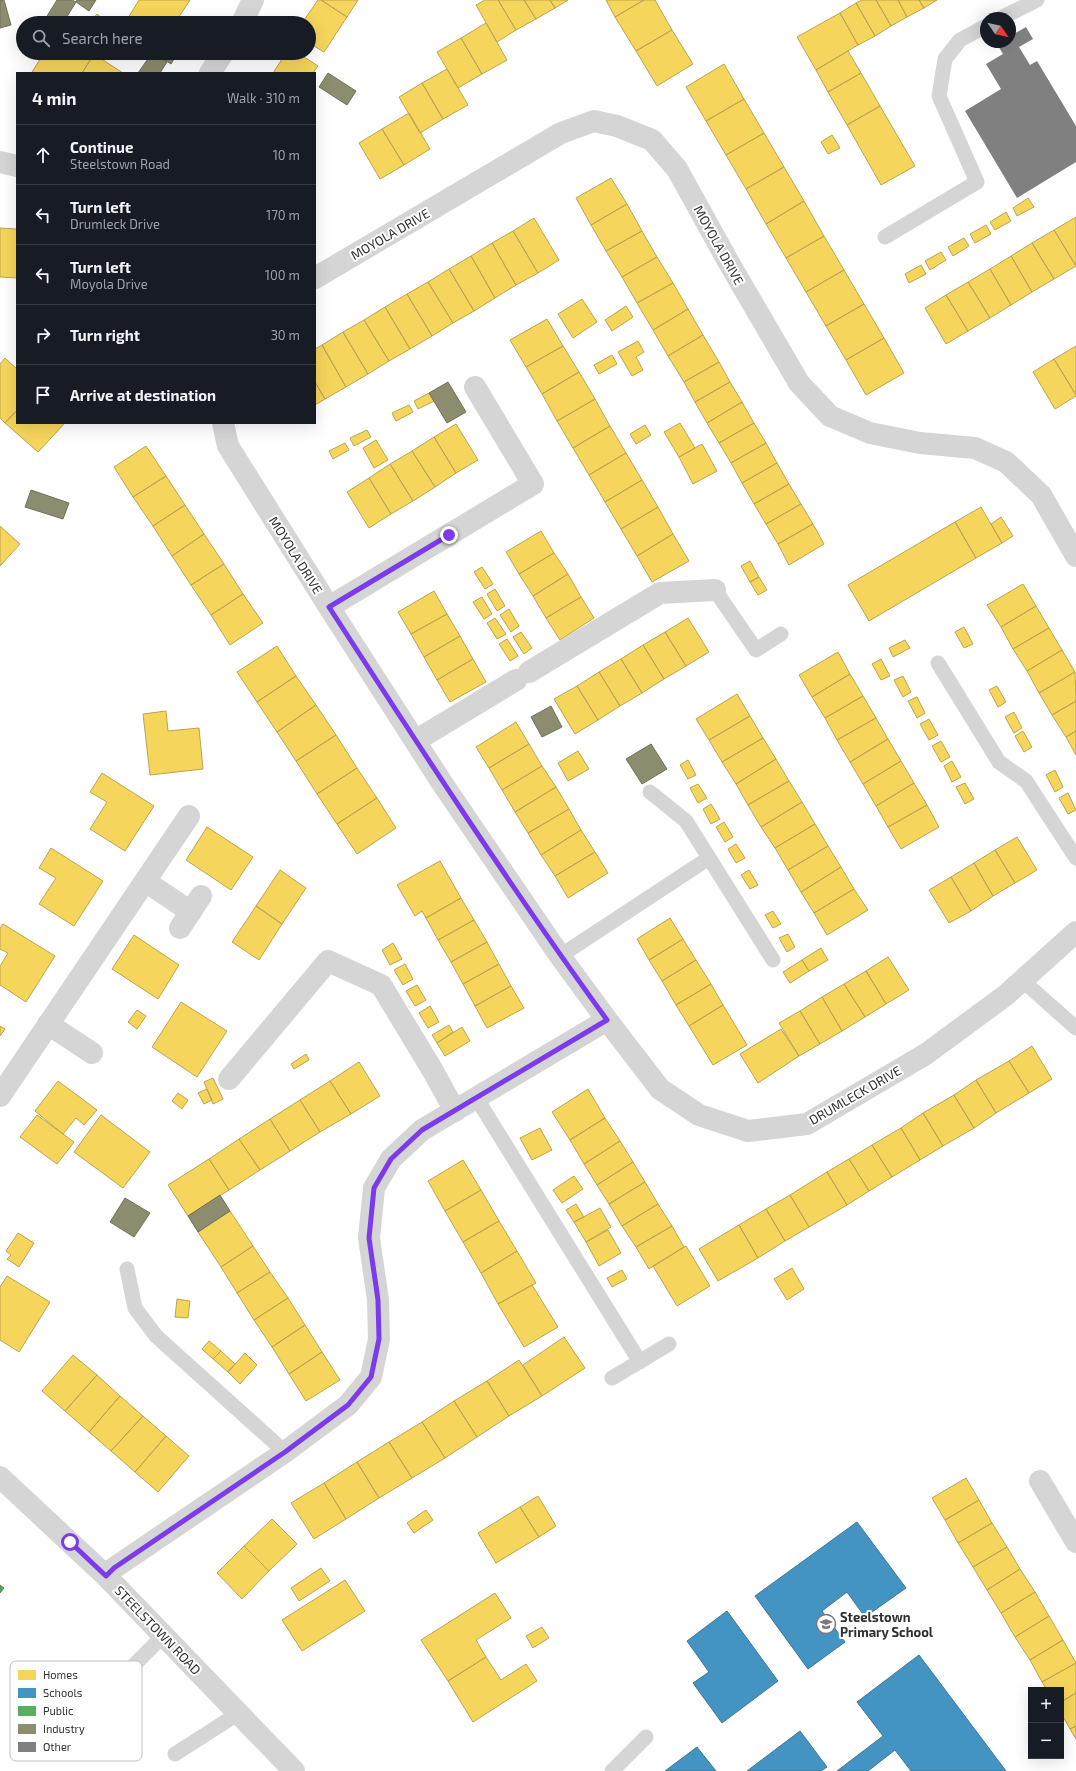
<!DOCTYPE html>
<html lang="en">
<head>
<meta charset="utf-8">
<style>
  :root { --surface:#171b24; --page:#242831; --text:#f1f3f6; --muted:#9ea1a6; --line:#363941 }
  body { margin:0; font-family:"Exo 2",sans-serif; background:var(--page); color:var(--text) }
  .controls { position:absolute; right:12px; bottom:12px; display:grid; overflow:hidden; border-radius:0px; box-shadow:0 4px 16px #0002 }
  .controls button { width:36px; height:36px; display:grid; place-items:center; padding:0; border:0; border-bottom:1px solid var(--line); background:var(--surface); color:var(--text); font:20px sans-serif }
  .compass { position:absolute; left:980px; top:12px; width:36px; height:36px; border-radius:50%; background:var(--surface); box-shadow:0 4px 16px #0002; rotate:124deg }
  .stop { position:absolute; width:12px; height:12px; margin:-9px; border:3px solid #7c3aed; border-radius:50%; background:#fff }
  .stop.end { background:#7c3aed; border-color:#fff; box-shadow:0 1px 4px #0008 }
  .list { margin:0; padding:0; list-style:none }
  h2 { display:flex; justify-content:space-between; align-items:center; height:52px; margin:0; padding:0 16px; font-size:17px }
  h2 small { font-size:13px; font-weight:400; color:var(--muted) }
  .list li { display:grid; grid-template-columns:26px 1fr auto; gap:12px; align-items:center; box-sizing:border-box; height:60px; padding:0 16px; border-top:1px solid var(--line) }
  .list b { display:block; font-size:15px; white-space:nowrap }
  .list p { margin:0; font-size:13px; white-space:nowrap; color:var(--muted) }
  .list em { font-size:13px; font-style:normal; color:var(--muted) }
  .icon { flex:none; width:22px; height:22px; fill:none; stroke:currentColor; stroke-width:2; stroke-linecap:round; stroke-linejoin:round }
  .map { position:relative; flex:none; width:1076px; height:1771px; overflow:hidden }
  .search { position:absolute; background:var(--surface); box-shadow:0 4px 16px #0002; left:16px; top:16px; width:300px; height:44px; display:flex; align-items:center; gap:10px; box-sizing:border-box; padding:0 14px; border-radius:22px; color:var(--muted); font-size:15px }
  .panel { position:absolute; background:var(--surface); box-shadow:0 4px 16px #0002; left:16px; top:72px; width:300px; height:352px; border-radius:0px }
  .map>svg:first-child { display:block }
  .homes { fill:#f6d55c; stroke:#bba44f }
  .schools { fill:#4393c3; stroke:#3e7697 }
  .public { fill:#5aae61; stroke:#4e8853 }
  .industry { fill:#8c8c6e; stroke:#71715c }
  .building { fill:#808080 }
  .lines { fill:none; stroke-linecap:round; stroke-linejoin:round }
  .lane { stroke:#d5d5d5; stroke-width:15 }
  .street { stroke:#d5d5d5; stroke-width:22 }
  .route { stroke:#7c3aed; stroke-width:5 }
  .labels { text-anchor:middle; stroke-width:4; stroke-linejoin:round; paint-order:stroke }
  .street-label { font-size:13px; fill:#313131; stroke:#fff }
  .poi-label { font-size:13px; font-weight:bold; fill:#313131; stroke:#fff; text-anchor:start }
  .key { fill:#fff; stroke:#c1c1c1; stroke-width:1 }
  .key-label { font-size:11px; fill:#313131 }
</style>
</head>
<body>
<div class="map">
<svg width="1076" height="1771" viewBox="0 0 1076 1771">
  <rect width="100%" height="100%" fill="#fff"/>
  <path class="homes" d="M139 0H190L175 23H169L160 17 155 23H125Z
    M318 0H321L347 17 324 52 309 43V23H302Z
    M321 0H358L347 17Z
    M485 0H498L516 30 497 42 476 5Z
    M498 0H524L536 19 516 30Z
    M524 0H550L555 8 536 19Z
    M550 0H568L555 8Z
    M606 0H644L615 17Z
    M644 0H655L672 30 636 51 615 17Z
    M862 0H876L891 26 875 36 856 3Z
    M876 0H898L907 17 891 26Z
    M898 0H919L924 8 907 17Z
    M919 0H937L924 8Z
    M856 3 875 36 858 45 840 13Z
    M840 13 858 45 816 70 797 37Z
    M97 14 108 23H90Z
    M486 23 507 60 482 74 461 38Z
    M672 30 693 64 657 86 636 51Z
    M461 38 482 74 458 88 437 52Z
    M848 51 861 73 828 92 816 70Z
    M44 53H92L94 54 82 73H34L32 72Z
    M286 53H298L318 66 313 73H273Z
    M94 54 123 73H82Z
    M724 64 744 99 706 121 686 87Z
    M447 69 468 105 443 119 422 83Z
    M861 73 880 106 847 125 828 92Z
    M422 83 443 119 420 133 399 97Z
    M744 99 764 133 726 155 706 121Z
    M880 106 915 166 881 185 847 125Z
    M409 113 430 149 404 165 382 129Z
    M382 129 404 165 380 179 359 143Z
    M764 133 784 167 746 189 726 155Z
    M832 135 840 148 828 154 821 142Z
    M784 167 804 201 766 224 746 189Z
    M611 178 627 204 591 225 576 198Z
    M1028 198 1034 207 1017 216 1013 208Z
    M804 201 824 236 786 258 766 224Z
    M627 204 642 231 606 251 591 225Z
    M1006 212 1011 221 995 230 990 222Z
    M1076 217V266L1054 230Z
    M534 218 559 260 538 273 513 231Z
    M986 225 991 234 975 243 970 234Z
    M0 228 17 229V278L0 277Z
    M1054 230 1076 266 1054 279 1032 243Z
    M513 231 538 273 516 285 492 243Z
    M642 231 657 257 622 277 606 251Z
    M824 236 844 270 806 292 786 258Z
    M964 238 969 246 953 256 948 247Z
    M492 243 516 285 495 298 471 256Z
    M1032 243 1054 279 1032 292 1011 256Z
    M941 252 946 260 930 270 925 261Z
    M471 256 495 298 474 311 449 269Z
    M1011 256 1032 292 1011 305 990 269Z
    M657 257 673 283 637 303 622 277Z
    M921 265 926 274 909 283 905 274Z
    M449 269 474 311 453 323 428 282Z
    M990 269 1011 305 990 318 968 282Z
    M844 270 864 304 826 326 806 292Z
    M428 282 453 323 432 336 407 294Z
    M968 282 990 318 968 331 946 295Z
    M673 283 688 309 653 330 637 303Z
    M407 294 432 336 410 349 385 307Z
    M946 295 968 331 946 344 925 308Z
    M582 299 597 322 573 338 558 314Z
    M864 304 884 338 846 360 826 326Z
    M626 306 633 317 612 331 605 320Z
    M385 307 410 349 389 361 364 320Z
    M688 309 703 335 668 356 653 330Z
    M547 319 563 346 526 367 510 340Z
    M364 320 389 361 368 374 343 332Z
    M343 332 368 374 346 387 322 345Z
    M703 335 719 362 684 382 668 356Z
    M884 338 904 373 866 395 846 360Z
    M638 341 644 352 636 357 643 370 632 376 618 352Z
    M322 345 346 387 325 399 315 382V349Z
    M563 346 579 372 542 394 526 367Z
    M1076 346V395L1054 359Z
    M612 355 617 364 599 374 594 365Z
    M5 358 17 369V410L5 423 0 418V364Z
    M1054 359 1076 395V396L1055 409 1033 372Z
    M719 362 730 382 695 402 684 382Z
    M579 372 595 399 557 421 542 394Z
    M315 382 325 399 315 405Z
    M730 382 742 402 707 423 695 402Z
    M429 393 434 401 418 409 414 401Z
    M595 399 610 426 573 448 557 421Z
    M742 402 754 423 719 443 707 423Z
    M409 405 413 412 396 421 392 413Z
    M17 410V423H65L38 452 5 423Z
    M680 423 695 448 679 457 664 432Z
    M754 423 766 443 731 463 719 443Z
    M456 424 478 460 456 473 434 437Z
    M645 425 651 435 636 444 630 434Z
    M610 426 626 453 589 475 573 448Z
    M367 430 371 437 354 446 350 438Z
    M434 437 456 473 435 487 412 451Z
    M376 440 388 460 374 468 363 448Z
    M345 443 349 450 333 459 329 451Z
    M766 443 777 463 742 483 731 463Z
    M702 444 717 471 693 484 679 457Z
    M146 446 166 476 133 497 114 467Z
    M412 451 435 487 413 501 390 464Z
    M626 453 642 480 605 502 589 475Z
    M777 463 789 484 754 504 742 483Z
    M390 464 413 501 391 514 369 478Z
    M166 476 185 505 153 526 133 497Z
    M369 478 391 514 369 528 347 492Z
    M642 480 658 507 621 529 605 502Z
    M789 484 801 504 766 524 754 504Z
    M801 504 813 524 778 544 766 524Z
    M185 505 204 534 172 556 153 526Z
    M658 507 673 534 637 556 621 529Z
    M981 507 1002 543 976 558 955 522Z
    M1001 517 1013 536 1002 543 991 524Z
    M955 522 976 558 869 621 848 585Z
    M813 524 824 544 789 565 778 544Z
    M0 526 20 544 0 566Z
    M541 531 554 553 519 574 506 552Z
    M204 534 224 564 191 585 172 556Z
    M673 534 689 561 652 582 637 556Z
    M554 553 568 574 533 596 519 574Z
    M750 561 759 577 750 582 741 566Z
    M224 564 243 594 211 615 191 585Z
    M482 567 493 584 485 589 474 572Z
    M568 574 581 597 546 618 533 596Z
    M759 577 767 590 758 595 750 582Z
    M1023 584 1036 606 1001 627 987 605Z
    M495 589 505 606 497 611 487 594Z
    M434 591 447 614 411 634 398 612Z
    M243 594 263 623 230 645 211 615Z
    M482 597 492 614 484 619 473 602Z
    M581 597 594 618 560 640 546 618Z
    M1036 606 1049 628 1013 649 1001 627Z
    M509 609 519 626 511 632 500 615Z
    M447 614 460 636 424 657 411 634Z
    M495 618 506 634 497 639 487 623Z
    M688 618 709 652 686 666 665 632Z
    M964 627 973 644 964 648 955 632Z
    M1049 628 1062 650 1027 671 1013 649Z
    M521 632 532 648 524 654 513 637Z
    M665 632 686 666 664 679 643 645Z
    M460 636 473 659 437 680 424 657Z
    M507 639 518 656 510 661 499 644Z
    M905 640 910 648 893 657 889 648Z
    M643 645 664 679 642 693 621 659Z
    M277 646 296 676 257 702 237 672Z
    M1062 650 1075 672 1039 693 1027 671Z
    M838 652 850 674 812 697 799 675Z
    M473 659 486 682 450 702 437 680Z
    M621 659 642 693 620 706 599 672Z
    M881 659 890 676 881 680 872 664Z
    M599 672 620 706 598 720 577 686Z
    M1075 672 1076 701 1052 715 1039 693Z
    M850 674 863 696 825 718 812 697Z
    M296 676 316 705 277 732 257 702Z
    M903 676 911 692 903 697 894 680Z
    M577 686 598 720 575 734 554 699Z
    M997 686 1006 702 998 707 989 690Z
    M737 694 750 716 709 740 696 719Z
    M863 696 876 718 837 740 825 718Z
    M917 697 925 713 917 718 908 701Z
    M1076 701V731L1066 737 1052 715Z
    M316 705 336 735 296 761 277 732Z
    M166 711 168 731 199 728 203 769 150 775 143 714Z
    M1014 712 1022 728 1014 733 1005 717Z
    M750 716 763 738 722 762 709 740Z
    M876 718 888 739 850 762 837 740Z
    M929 719 938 735 929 740 920 724Z
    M516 722 529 744 489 768 476 747Z
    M1023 731 1032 747 1024 752 1015 736Z
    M1076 731V755L1066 737Z
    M336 735 357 768 317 794 296 761Z
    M763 738 776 759 736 784 722 762Z
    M888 739 901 761 863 784 850 762Z
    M941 741 950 757 941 762 932 746Z
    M529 744 542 766 502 790 489 768Z
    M578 751 589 769 568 781 558 763Z
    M776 759 789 781 748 805 736 784Z
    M688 760 696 775 688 779 680 765Z
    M901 761 914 783 876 806 863 784Z
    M952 761 961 777 952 782 944 766Z
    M542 766 556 787 515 812 502 790Z
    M357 768 377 798 337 824 317 794Z
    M1055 770 1063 787 1055 792 1046 775Z
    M102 773 154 806 125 851 90 829 107 802 90 792Z
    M789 781 802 802 761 827 748 805Z
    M914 783 927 805 888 827 876 806Z
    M965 783 974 799 965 804 956 787Z
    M698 784 707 798 698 803 690 788Z
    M556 787 569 809 528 833 515 812Z
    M1068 793 1076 810 1068 814 1059 798Z
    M377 798 396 828 357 854 337 824Z
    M802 802 815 824 775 848 761 827Z
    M711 804 720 819 711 824 703 809Z
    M927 805 939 827 901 849 888 827Z
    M569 809 581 830 541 855 528 833Z
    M724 822 733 837 725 842 716 827Z
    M815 824 828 846 788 870 775 848Z
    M207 827 253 857 231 890 186 860Z
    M581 830 595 852 555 876 541 855Z
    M1017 837 1037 870 1015 883 995 850Z
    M736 844 745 858 736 863 728 849Z
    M828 846 841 867 801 892 788 870Z
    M51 848 103 881 74 926 39 904 56 878 39 868Z
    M995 850 1015 883 993 896 974 863Z
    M595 852 608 873 568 898 555 876Z
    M440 861 461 898 426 918 422 911 415 916 397 885Z
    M974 863 993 896 971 911 951 877Z
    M841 867 854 889 814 913 801 892Z
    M280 870 306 888 282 924 256 906Z
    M749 870 758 885 750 889 741 875Z
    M951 877 971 911 949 923 929 890Z
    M854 889 868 910 827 935 814 913Z
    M461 898 474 920 438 940 426 918Z
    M256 906 282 924 259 960 232 942Z
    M773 911 781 924 773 928 765 915Z
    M670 918 683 939 649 960 637 939Z
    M474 920 487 942 451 962 438 940Z
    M3 924 55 956 26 1002 0 985V966L8 953 0 949V928Z
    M788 934 795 947 787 952 779 938Z
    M134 935 179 965 158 999 112 969Z
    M683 939 696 960 662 981 649 960Z
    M487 942 499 964 463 984 451 962Z
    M393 943 402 959 390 965 382 950Z
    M821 948 828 960 809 971 802 960Z
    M888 957 909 990 886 1004 866 971Z
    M696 960 711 984 676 1005 662 981Z
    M802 960 809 971 790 983 783 972Z
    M405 964 413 979 403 985 394 970Z
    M499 964 511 986 475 1006 463 984Z
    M866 971 886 1004 865 1017 844 984Z
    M711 984 723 1005 689 1026 676 1005Z
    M844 984 865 1017 842 1031 822 997Z
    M417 985 426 1000 415 1006 406 991Z
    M511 986 524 1008 487 1028 475 1006Z
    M822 997 842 1031 820 1044 800 1011Z
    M181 1002 227 1031 197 1077 152 1047Z
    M723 1005 747 1045 713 1065 689 1026Z
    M430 1006 439 1022 428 1028 419 1013Z
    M137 1010 146 1016 137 1029 128 1022Z
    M800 1011 820 1044 799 1056 779 1023Z
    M449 1025 453 1032 437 1043 432 1035Z
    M0 1026 5 1029 0 1036Z
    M462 1027 470 1041 445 1056 437 1043Z
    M781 1029 799 1056 758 1083 740 1054Z
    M1032 1046 1052 1079 1029 1093 1009 1061Z
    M306 1054 309 1060 294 1069 291 1064Z
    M1009 1061 1029 1093 996 1113 976 1080Z
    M359 1062 380 1096 351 1114 330 1081Z
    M213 1078 223 1099 213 1104 204 1082Z
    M976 1080 996 1113 974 1128 954 1095Z
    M58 1081 97 1110 84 1125 76 1118 63 1134 35 1111Z
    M330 1081 351 1114 320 1132 300 1100Z
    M207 1089 212 1100 204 1104 198 1093Z
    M588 1089 605 1118 570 1140 552 1112Z
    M178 1093 188 1100 182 1109 172 1101Z
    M954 1095 974 1128 943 1146 923 1113Z
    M300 1100 320 1132 290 1151 270 1119Z
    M923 1113 943 1146 920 1160 901 1128Z
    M37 1115 74 1142 57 1164 20 1137Z
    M101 1115 150 1152 123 1188 74 1152Z
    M605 1118 620 1141 584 1164 570 1140Z
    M270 1119 290 1151 260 1170 239 1139Z
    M540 1128 552 1150 532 1160 520 1138Z
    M901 1128 920 1160 892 1177 872 1145Z
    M239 1139 260 1170 229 1190 209 1159Z
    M620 1141 633 1162 597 1185 584 1164Z
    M872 1145 892 1177 869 1191 849 1159Z
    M209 1159 229 1190 188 1216 168 1185Z
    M849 1159 869 1191 847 1205 827 1172Z
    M463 1160 481 1190 445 1211 428 1181Z
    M633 1162 645 1182 609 1204 597 1185Z
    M827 1172 847 1205 809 1227 790 1195Z
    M574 1176 583 1189 562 1203 553 1190Z
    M645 1182 658 1204 622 1226 609 1204Z
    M481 1190 499 1221 463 1242 445 1211Z
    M790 1195 809 1227 785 1241 766 1209Z
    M576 1204 584 1217 574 1222 566 1210Z
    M658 1204 672 1226 636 1247 622 1226Z
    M600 1208 611 1227 586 1242 574 1222Z
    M766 1209 785 1241 758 1258 739 1225Z
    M230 1211 253 1246 221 1267 198 1232Z
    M499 1221 517 1251 481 1273 463 1242Z
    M739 1225 758 1258 718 1281 699 1249Z
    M672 1226 684 1247 649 1269 636 1247Z
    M608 1230 621 1253 599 1266 586 1242Z
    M18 1233 34 1243 19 1267 7 1259 11 1255 6 1251Z
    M253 1246 270 1272 237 1293 221 1267Z
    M686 1246 710 1286 677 1306 653 1266Z
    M517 1251 536 1283 498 1304 481 1273Z
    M792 1268 804 1289 787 1300 774 1279Z
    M622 1270 627 1279 612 1287 607 1278Z
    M270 1272 288 1298 254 1320 237 1293Z
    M7 1276 50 1302 19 1352 0 1340V1287Z
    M532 1285 558 1327 524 1347 498 1304Z
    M288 1298 305 1325 272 1347 254 1320Z
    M177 1299 190 1301 188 1318 175 1317Z
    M305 1325 322 1352 289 1374 272 1347Z
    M564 1337 585 1368 542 1396 523 1365Z
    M209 1341 221 1351 213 1359 202 1349Z
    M221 1351 235 1364 228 1372 213 1359Z
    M322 1352 340 1380 306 1401 289 1374Z
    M245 1353 257 1365 240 1384 228 1372Z
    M73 1355 97 1375 65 1411 42 1391Z
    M519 1360 542 1396 509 1416 487 1381Z
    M97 1375 120 1396 89 1432 65 1411Z
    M487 1381 509 1416 477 1437 454 1401Z
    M120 1396 143 1416 111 1451 89 1432Z
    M454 1401 477 1437 445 1458 422 1422Z
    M143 1416 166 1436 135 1472 111 1451Z
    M422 1422 445 1458 412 1478 389 1442Z
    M166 1436 189 1456 158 1492 135 1472Z
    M389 1442 412 1478 379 1498 357 1462Z
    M357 1462 379 1498 346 1519 324 1483Z
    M966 1478 979 1500 945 1520 932 1498Z
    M324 1483 346 1519 314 1539 291 1503Z
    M538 1496 556 1526 539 1537 520 1507Z
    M979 1500 992 1523 958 1543 945 1520Z
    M520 1507 539 1537 496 1563 478 1533Z
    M426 1510 433 1520 414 1533 407 1523Z
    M272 1519 297 1544 269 1571 244 1546Z
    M992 1523 1007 1547 973 1567 958 1543Z
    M244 1546 269 1571 242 1599 217 1573Z
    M1007 1547 1020 1569 987 1590 973 1567Z
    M321 1568 330 1581 299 1601 291 1588Z
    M1020 1569 1035 1592 1001 1613 987 1590Z
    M345 1580 365 1611 302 1651 282 1620Z
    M1035 1592 1049 1616 1015 1637 1001 1613Z
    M495 1593 511 1618 476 1640 486 1657 448 1681 421 1640Z
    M1049 1616 1063 1640 1030 1660 1015 1637Z
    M542 1627 549 1638 533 1648 526 1636Z
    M1063 1640 1076 1663 1042 1682 1030 1660Z
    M486 1657 501 1680 526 1664 537 1681 473 1722 448 1681Z
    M1076 1663V1693L1061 1702V1690H1047L1042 1682Z
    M1076 1693V1726L1070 1729 1061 1713V1702Z
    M1076 1726V1739L1070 1729Z"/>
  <path class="schools" d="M857 1522 906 1588 865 1617 847 1592 822 1611 845 1642 808 1669 755 1596Z
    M727 1611 778 1681 722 1723 693 1683 709 1672 687 1641Z
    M919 1655 1006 1771H911L895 1750 868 1771H837L883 1736 857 1702Z
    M800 1731 827 1767 821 1771H747Z
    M697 1747 716 1771H665Z"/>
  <path class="public" d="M0 1585 4 1588 0 1593Z"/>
  <path class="industry" d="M0 0H4L11 25 0 28Z
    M57 0H72L76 2 63 23H47L44 21Z
    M77 0H96L89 11 76 2Z
    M152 53 167 62 160 73H138Z
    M156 53H178L171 64 155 54Z
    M328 73 356 91 347 105 319 87Z
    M448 382 466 412 447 423 429 393Z
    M31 490 69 503 63 519 25 507Z
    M551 706 562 727 542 737 531 717Z
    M651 744 667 769 642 784 626 759Z
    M220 1195 230 1211 198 1232 188 1216Z
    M125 1198 150 1213 134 1237 110 1222Z"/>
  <path class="building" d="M1026 27 1033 39 1019 47 1030 65 1037 61 1076 126V162L1017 198 965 111 1001 89 986 64 1003 54 997 44 1000 42H1010V36Z"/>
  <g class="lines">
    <path class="lane" d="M1001 18 1037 0
      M885 237 977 182 939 96 945 59 960 40 986 26
      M715 590 756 650 781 634
      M938 663 999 762 1026 781 1076 858
      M650 792 686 821 773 960
      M560 956 709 858
      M1022 980 1076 1028
      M477 1099 640 1362
      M127 1269 135 1308 156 1336 285 1452
      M612 1378 669 1344
      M118 1681 164 1635
      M175 1754 239 1713
      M612 1771 646 1737"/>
    <path class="street" d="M242 23 253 0
      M210 73 223 53
      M0 162 17 166
      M315 278 561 133 594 121 617 126 652 140 677 169 729 263 799 383 830 416 870 433 920 443 975 448 1006 462 1041 495 1076 556
      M223 423 228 446 329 607 442 783 560 956 607 1020 660 1089 699 1115 748 1131 807 1124 926 1054 1006 995 1076 932
      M329 607 533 484 475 387
      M529 672 660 593 715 590
      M415 741 516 680
      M145 881 191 912
      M180 928 201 896
      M48 1024 92 1053
      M229 1079 328 961 381 985 433 1071 455 1111
      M0 1096 189 816
      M0 1477 106 1576 294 1771
      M1040 1481 1076 1542
      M106 1576 114 1568 285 1452 348 1405 371 1377 379 1339 378 1300 369 1238 374 1188 391 1159 422 1130 607 1020"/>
  </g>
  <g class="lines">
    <path class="route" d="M70 1542 106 1576 114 1568 285 1452 348 1405 371 1377 379 1339 378 1300 369 1238 374 1188 391 1159 422 1130 607 1020C509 885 419 746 329 607L449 535"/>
  </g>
  <defs>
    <g id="school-ring" transform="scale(1)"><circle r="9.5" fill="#fff" stroke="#797979" stroke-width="1.5"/><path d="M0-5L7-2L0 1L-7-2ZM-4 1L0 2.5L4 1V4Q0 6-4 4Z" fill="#797979"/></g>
  </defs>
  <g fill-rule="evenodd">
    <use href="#school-ring" x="826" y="1624"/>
  </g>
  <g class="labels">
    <g class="street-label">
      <text transform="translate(390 234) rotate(-30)" y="5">MOYOLA DRIVE</text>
      <text transform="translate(719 245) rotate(61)" y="5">MOYOLA DRIVE</text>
      <text transform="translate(296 555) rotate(58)" y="5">MOYOLA DRIVE</text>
      <text transform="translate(855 1095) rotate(-30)" y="5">DRUMLECK DRIVE</text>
      <text transform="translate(158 1630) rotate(46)" y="5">STEELSTOWN ROAD</text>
    </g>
    <g class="poi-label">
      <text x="840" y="1622">Steelstown<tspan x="840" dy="15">Primary School</tspan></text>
    </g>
  </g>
  <rect x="10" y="1661" width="132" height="100" rx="6" class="key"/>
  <rect x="18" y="1670" width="18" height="10" fill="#f6d55c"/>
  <rect x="18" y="1688" width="18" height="10" fill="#4393c3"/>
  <rect x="18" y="1706" width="18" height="10" fill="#5aae61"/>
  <rect x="18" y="1724" width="18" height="10" fill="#8c8c6e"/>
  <rect x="18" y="1742" width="18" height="10" fill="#808080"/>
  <g class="key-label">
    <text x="43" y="1679">Homes</text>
    <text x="43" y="1697">Schools</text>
    <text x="43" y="1715">Public</text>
    <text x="43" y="1733">Industry</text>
    <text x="43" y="1751">Other</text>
  </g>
</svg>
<div class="controls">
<button>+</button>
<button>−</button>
</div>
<svg class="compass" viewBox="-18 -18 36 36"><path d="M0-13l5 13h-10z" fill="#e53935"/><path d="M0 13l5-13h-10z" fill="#9ea1a6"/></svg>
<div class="stop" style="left:70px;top:1542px"></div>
<div class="stop end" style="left:449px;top:535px"></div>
<div class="search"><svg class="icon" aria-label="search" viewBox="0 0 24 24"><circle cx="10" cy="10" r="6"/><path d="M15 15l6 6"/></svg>Search here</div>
<section class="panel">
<h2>4 min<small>Walk · 310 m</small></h2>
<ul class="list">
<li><svg class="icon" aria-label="ahead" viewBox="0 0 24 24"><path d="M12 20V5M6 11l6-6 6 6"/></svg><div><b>Continue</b><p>Steelstown Road</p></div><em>10 m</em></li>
<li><svg class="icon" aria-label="left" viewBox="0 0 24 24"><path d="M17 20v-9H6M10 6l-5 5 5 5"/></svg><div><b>Turn left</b><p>Drumleck Drive</p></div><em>170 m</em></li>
<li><svg class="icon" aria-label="left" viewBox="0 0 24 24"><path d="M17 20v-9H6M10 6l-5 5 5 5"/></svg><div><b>Turn left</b><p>Moyola Drive</p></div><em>100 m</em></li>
<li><svg class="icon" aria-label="right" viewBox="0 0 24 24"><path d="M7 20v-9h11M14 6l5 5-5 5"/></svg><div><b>Turn right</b></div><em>30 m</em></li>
<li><svg class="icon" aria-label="arrive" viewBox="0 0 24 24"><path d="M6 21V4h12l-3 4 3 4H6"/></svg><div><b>Arrive at destination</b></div></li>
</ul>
</section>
</div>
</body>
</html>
